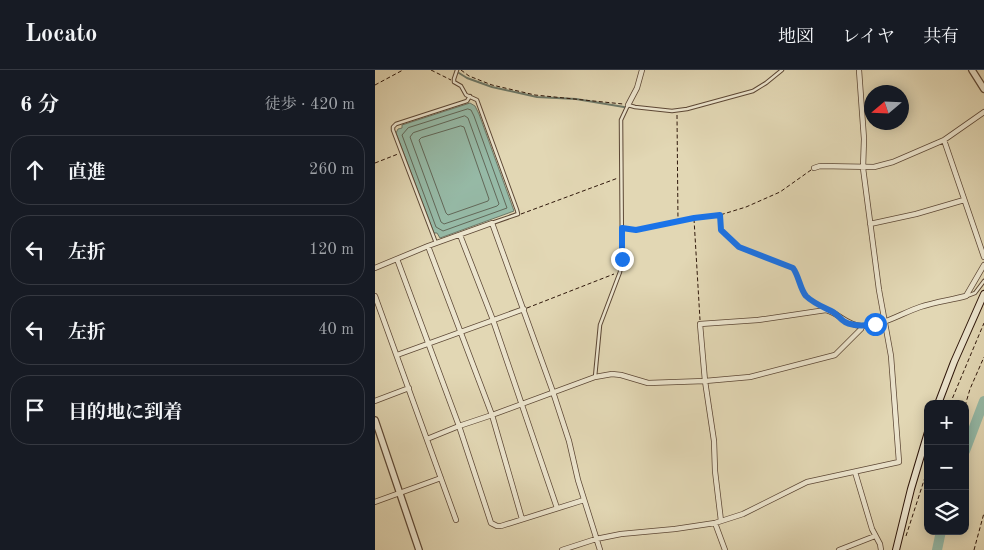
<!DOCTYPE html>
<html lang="ja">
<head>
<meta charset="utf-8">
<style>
  :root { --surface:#171b24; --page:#242831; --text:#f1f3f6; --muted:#9ea1a6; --line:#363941 }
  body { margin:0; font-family:"Old Standard TT","Noto Serif JP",serif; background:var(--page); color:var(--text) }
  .controls { position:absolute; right:15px; bottom:15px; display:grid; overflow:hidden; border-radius:10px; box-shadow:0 2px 12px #0003 }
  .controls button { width:45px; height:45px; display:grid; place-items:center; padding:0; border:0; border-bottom:1px solid var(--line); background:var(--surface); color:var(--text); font:25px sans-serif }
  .compass { position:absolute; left:489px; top:15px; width:45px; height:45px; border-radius:50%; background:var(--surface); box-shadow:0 2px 12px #0003; rotate:251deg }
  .stop { position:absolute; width:15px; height:15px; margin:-11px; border:4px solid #1a73e8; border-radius:50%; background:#fff }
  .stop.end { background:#1a73e8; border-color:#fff; box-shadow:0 1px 5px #0008 }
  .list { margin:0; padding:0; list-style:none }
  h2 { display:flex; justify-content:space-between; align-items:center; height:65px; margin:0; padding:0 20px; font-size:21px }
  h2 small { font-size:16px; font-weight:400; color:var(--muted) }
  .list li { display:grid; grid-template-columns:32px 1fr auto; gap:15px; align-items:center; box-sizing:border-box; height:70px; margin:0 10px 10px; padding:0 10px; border:1px solid var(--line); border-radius:20px }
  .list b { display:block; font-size:19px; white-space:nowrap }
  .list em { font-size:16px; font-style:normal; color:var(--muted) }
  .icon { flex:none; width:28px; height:28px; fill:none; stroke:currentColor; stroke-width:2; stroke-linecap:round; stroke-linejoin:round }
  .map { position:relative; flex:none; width:609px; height:480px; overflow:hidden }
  header { display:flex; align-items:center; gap:30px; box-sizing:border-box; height:70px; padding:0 25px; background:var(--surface); border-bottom:1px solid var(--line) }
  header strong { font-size:24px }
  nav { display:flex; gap:28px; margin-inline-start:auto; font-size:18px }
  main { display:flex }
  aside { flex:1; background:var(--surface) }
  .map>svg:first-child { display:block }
  .water { fill:#96baa7; stroke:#6d7969 }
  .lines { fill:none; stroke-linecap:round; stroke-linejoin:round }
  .shore { stroke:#626859; stroke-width:1 }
  .stream { stroke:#6d7969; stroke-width:2 }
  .river { stroke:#96baa7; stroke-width:10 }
  .service-casing { stroke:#5c4735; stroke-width:4.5 }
  .minor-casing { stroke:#5c4735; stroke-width:6 }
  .tertiary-casing { stroke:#5c4735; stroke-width:8 }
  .secondary-casing { stroke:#2f170b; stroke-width:8 }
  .path { stroke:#2f170b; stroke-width:1; stroke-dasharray:4 2.5; stroke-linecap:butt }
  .service { stroke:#ece5ce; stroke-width:2.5 }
  .minor { stroke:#ece5ce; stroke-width:4.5 }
  .tertiary { stroke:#ece5ce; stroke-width:5.5 }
  .secondary { stroke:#ece5ce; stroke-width:6 }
  .route { stroke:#1a73e8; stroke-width:6 }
</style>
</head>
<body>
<header>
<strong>Locato</strong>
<nav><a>地図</a><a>レイヤ</a><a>共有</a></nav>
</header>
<main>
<aside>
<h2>6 分<small>徒歩 · 420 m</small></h2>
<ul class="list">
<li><svg class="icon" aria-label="ahead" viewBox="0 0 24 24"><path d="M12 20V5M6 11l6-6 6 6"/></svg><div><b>直進</b></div><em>260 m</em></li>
<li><svg class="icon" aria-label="left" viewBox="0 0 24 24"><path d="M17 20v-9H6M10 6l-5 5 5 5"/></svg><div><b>左折</b></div><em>120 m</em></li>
<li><svg class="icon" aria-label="left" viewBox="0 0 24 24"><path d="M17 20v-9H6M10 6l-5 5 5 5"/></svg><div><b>左折</b></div><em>40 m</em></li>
<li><svg class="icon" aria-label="arrive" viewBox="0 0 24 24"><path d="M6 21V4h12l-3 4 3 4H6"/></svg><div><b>目的地に到着</b></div></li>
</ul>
</aside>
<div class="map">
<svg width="609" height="480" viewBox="0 0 609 480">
  <rect width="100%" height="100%" fill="#e2d7b4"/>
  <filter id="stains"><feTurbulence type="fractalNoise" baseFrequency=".004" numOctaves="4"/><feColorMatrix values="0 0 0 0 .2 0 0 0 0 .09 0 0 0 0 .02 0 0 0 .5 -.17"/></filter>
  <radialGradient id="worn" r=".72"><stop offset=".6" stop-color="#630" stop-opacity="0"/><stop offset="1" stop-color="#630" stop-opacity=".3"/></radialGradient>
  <path class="water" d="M95 33 100 36 104 44 139 141 65 168 62 163H59L21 63 23 59 27 58V55Z"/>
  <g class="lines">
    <path class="shore" d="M93 39 96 40 99 46 132 138 68 161 61 157 27 65 33 58Z
      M90 46 93 48 124 134 122 136 69 154 66 152 35 67 38 63Z
      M86 56 89 57 114 129 113 131 73 145 71 143 44 70 46 68Z"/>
    <path class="stream" d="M84 3 92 8 117 17 162 27 201 29 249 37"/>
    <path class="river" d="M590 381 609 331
      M562 480 566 461"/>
    <g class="service-casing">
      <path id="service" d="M82 0 79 9V12L86 16 91 25 102 30 142 140 143 144 117 153
        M61 173 18 60V57L21 54 92 31 95 26
        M592 226 600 223 609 211
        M220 307 225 255 245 202 247 189 246 50 253 35 260 37 297 41 312 39 378 21 391 13 407 0"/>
    </g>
    <g class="minor-casing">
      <path id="minor" d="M253 35 262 18 267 0
        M569 70 609 187
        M439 98 445 96 499 97 518 92 569 70 609 42
        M495 154 541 144 589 130
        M85 165 118 250 182 438
        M53 176 117 345 147 449
        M22 189 84 356 116 453 122 456H126L209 430
        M0 198 53 176 117 153 178 322 194 371 203 410 225 480
        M0 226 81 450
        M22 285 149 239
        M0 331 34 318
        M52 369 84 356 117 345 220 307 237 304 246 305 273 313 330 311 375 307 460 285 486 259 487 256
        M480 402 497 459 505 474 506 480
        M0 432 66 408
        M346 451 340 401 339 371 330 311 325 254 383 250 451 240C464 243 471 255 486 256 506 257 527 243 545 237 560 232 576 230 591 226L609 195
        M340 453 350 480
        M187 480 221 469 246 464 300 459 340 453 368 444 432 412 524 392 516 286 504 220 488 98 489 69 484 0
        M464 480 500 466"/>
    </g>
    <g class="tertiary-casing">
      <path id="tertiary" d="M597 0 609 19
        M0 350 44 480"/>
    </g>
    <g class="secondary-casing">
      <path id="secondary" d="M563 334 579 292 609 224
        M521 480 536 419 553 362"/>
    </g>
    <path class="path" d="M56 0 76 10
      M86 0 94 6 117 15 160 25 248 34
      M0 15 28 0
      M302 45 303 151
      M0 93 23 84
      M146 144 243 108
      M345 145 346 161 364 177 418 198 423 205 430 225 447 236
      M319 149 325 250
      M250 158 261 160 319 148 345 145 371 137 405 122 436 100
      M152 238 239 204
      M575 334 609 253
      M590 336 595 319 609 287
      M531 466 553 398
      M599 480 609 443"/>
    <use href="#service" class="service"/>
    <use href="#minor" class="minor"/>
    <use href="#tertiary" class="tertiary"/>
    <use href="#secondary" class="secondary"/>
  </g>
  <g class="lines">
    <path class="route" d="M247 189V158L261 160 319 148 345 145 346 160 364 177 418 198C424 206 425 219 431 226 438 233 450 238 458 242 462 244 465 249 470 252 480 257 490 256 500 254"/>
  </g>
  <rect width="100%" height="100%" filter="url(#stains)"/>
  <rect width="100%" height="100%" fill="url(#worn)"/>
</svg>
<div class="controls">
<button>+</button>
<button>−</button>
<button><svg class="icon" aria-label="layers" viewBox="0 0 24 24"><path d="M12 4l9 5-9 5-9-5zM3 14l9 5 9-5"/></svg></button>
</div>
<svg class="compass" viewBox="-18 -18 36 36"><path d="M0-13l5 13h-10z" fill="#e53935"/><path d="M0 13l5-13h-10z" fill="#9ea1a6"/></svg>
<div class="stop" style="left:500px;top:254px"></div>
<div class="stop end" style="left:247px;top:189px"></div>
</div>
</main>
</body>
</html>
